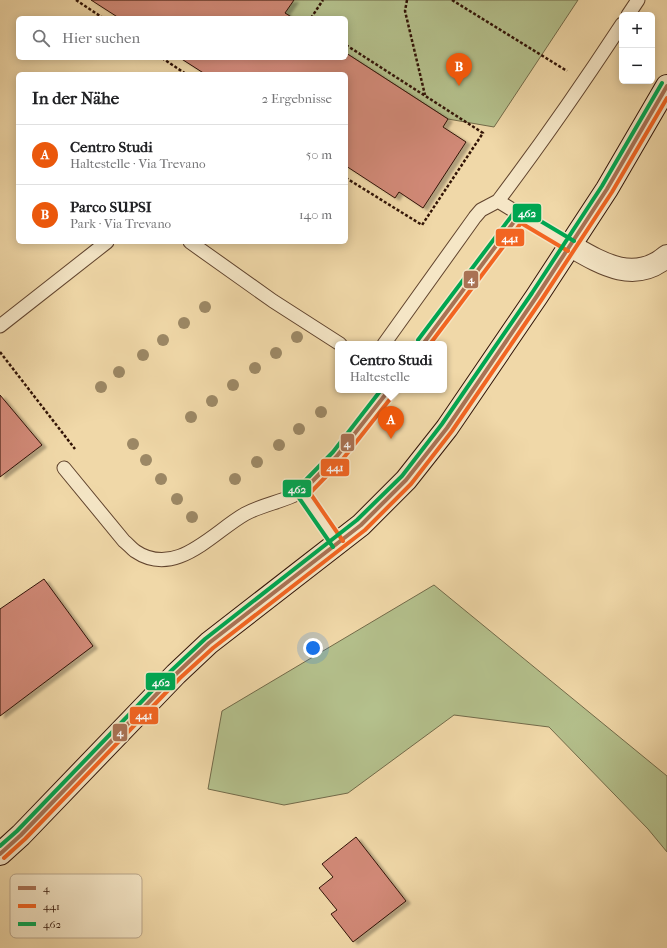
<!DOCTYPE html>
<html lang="de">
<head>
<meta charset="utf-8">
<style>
  :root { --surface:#fff; --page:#f6f6f6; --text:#202124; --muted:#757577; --line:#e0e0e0; --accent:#ea580c }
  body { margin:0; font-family:"IM FELL French Canon",serif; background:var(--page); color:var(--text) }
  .controls { position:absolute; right:12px; top:12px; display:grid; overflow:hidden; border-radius:6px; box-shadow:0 2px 10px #0003 }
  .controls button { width:36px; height:36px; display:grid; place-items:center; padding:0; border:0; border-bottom:1px solid var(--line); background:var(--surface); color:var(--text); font:20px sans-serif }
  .you { position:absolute; left:313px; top:648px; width:14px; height:14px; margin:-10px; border:3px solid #fff; border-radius:50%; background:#1a73e8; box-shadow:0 0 0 6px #1a73e833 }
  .badge { display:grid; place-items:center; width:26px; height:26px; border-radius:50%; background:var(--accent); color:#fff; font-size:13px; font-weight:700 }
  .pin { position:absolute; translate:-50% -33px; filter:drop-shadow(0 1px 2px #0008) }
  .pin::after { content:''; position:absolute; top:21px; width:14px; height:12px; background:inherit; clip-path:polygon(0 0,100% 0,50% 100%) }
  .popup { position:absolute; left:335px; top:341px; width:112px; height:52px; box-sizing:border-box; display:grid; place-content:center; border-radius:6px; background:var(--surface); filter:drop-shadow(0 1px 3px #0005); font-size:13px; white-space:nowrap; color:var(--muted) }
  .popup b { font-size:15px; color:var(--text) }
  .popup::after { content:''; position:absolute; left:50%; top:100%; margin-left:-8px; border:8px solid transparent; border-top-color:var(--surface) }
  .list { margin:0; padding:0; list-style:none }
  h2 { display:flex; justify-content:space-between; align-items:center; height:52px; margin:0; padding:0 16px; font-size:17px }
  h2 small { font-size:13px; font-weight:400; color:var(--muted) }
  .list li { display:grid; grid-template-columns:26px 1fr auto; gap:12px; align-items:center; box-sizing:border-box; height:60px; padding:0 16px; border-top:1px solid var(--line) }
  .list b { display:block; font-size:15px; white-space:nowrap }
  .list p { margin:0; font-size:13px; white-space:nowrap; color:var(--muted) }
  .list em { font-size:13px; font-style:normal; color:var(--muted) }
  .icon { flex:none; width:22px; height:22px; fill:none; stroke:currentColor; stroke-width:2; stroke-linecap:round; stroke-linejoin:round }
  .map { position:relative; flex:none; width:667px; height:948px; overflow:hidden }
  .search { position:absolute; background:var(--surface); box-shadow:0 2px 10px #0003; left:16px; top:16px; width:332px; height:44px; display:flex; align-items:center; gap:10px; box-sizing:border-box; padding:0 14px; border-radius:6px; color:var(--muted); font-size:15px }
  .panel { position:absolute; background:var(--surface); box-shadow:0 2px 10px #0003; left:16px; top:72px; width:332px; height:172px; border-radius:6px }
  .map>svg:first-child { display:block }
  .green { fill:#b4c08c; stroke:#726a49 }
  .building { fill:#d18977; stroke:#311306; filter:url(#shadow) }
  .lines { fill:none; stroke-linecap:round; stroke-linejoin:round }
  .lane-casing { stroke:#61442e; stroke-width:15 }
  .street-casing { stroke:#61442e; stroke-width:24 }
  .secondary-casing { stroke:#311306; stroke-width:24 }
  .path { stroke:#311306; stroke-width:2.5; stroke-dasharray:3 2; stroke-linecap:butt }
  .lane { stroke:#f5e6c6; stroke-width:13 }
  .street { stroke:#f5e6c6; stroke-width:22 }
  .secondary { stroke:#f5e6c6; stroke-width:22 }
  .bus-1-casing { stroke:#f5e6c6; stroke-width:7 }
  .bus-2-casing { stroke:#f5e6c6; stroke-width:7 }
  .bus-3-casing { stroke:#f5e6c6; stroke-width:7 }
  .bus-1 { stroke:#a97254; stroke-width:4 }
  .bus-2 { stroke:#f26522; stroke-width:4 }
  .bus-3 { stroke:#00a651; stroke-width:4 }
  .tree { fill:#9c8865 }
  .key { fill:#f5e6c6; stroke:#baa78c; stroke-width:1 }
  .key-label { font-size:11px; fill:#311306 }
  .line-badge { stroke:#f5e6c6; stroke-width:1.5 }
  .badge-label { font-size:11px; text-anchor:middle; font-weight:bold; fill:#fff }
</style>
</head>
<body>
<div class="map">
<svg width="667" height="948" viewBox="0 0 667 948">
  <defs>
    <filter id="shadow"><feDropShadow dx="4.5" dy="2.5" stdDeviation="1" flood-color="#0004"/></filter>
  </defs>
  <rect width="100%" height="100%" fill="#f0d8a8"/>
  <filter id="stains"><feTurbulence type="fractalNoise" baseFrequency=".005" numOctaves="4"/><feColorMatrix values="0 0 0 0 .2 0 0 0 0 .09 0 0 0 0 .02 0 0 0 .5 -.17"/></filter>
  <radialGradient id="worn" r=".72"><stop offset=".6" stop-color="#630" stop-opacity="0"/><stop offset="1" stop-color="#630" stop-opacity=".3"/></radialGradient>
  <path class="green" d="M265 0H578L494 127 448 119 346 53V18H293Z
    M434 585 667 776V852L648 829 549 727 454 715 348 793 284 805 208 789 222 711Z"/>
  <path class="building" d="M91 0H294L285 13 293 18H119Z
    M346 53 448 119 443 127 466 142 423 208 399 192 395 198 346 166V74H205L180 58H346Z
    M0 395 42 445 0 477Z
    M44 579 93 646 0 716V609Z
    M356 837 406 901 353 942 331 914 337 910 319 888 333 877 322 864Z"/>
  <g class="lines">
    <g class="lane-casing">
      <path id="lane" d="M628 15 638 0
        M498 201C541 144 582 85 622 24
        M190 242 273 301 340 344
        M0 326 107 242
        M384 344 475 217 481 210 498 201 571 246
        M423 344 519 215
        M64 468 124 541C128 544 131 548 135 551 176 579 213 532 245 514 267 502 293 501 311 484 341 456 364 422 389 390
        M302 492 338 544"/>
    </g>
    <g class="street-casing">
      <path id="street" d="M571 246C602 264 635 284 667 256"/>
    </g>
    <g class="secondary-casing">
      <path id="secondary" d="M0 854 21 835 176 674 209 643 361 525 406 480 447 428 537 296 607 189 667 86"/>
    </g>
    <path class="path" d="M76 0 103 18
      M407 0 405 11 425 95
      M452 0 567 71
      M311 18 323 0
      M346 45 483 133 422 225 346 178
      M162 58 186 74
      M0 352 75 449"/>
    <use href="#lane" class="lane"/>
    <use href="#street" class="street"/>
    <use href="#secondary" class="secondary"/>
    <g class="bus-1-casing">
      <path id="bus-1" d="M423 344 519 215
        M302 492 337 456 389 390
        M0 854 21 835 176 674 209 643 361 525 406 480 447 428 537 296 607 189 667 86"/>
    </g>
    <g class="bus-2-casing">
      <path id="bus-2" d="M430 344 521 223 568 251
        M343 541 310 493 342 460 394 394
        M4 858 25 839 180 678 213 648 365 530 411 484 452 431 542 299 612 192 667 98"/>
    </g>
    <g class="bus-3-casing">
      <path id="bus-3" d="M418 340 516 210H522L574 241
        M333 547 297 495 296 490 333 452 381 390
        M0 846 17 831 172 670 205 639 357 520 402 476 442 424 532 293 602 186 662 83"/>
    </g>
    <use href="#bus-1" class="bus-1"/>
    <use href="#bus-2" class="bus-2"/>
    <use href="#bus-3" class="bus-3"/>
  </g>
  <g class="tree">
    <circle cx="205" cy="307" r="6"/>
    <circle cx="184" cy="323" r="6"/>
    <circle cx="297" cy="337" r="6"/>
    <circle cx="163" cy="340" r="6"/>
    <circle cx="276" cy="353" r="6"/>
    <circle cx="143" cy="355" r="6"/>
    <circle cx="255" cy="368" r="6"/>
    <circle cx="119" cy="372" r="6"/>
    <circle cx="233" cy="385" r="6"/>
    <circle cx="101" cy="387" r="6"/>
    <circle cx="212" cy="401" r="6"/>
    <circle cx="321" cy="412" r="6"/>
    <circle cx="191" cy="417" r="6"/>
    <circle cx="299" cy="429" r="6"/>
    <circle cx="133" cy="444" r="6"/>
    <circle cx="279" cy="445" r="6"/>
    <circle cx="146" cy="460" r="6"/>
    <circle cx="257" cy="462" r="6"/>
    <circle cx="161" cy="479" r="6"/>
    <circle cx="235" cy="479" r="6"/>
    <circle cx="177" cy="499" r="6"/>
    <circle cx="192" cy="517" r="6"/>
  </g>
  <rect x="10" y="874" width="132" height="64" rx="6" class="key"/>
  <rect x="18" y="886" width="18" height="4" fill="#a97254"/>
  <rect x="18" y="904" width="18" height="4" fill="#f26522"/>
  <rect x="18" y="922" width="18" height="4" fill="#00a651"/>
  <g class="key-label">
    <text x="43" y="892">4</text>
    <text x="43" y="910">441</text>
    <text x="43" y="928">462</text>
  </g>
  <g class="line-badge">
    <rect x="512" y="203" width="30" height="20" rx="4" fill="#00a651"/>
    <rect x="495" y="228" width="30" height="19" rx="4" fill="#f26522"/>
    <rect x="463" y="270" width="16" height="19" rx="4" fill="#a97254"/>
    <rect x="340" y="433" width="15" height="19" rx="4" fill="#a97254"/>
    <rect x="320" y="458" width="30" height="19" rx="4" fill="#f26522"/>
    <rect x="282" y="479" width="30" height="19" rx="4" fill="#00a651"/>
    <rect x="145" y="672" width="31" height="19" rx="4" fill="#00a651"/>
    <rect x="129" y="706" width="30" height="19" rx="4" fill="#f26522"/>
    <rect x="112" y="723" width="16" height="19" rx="4" fill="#a97254"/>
  </g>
  <g class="badge-label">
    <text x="527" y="217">462</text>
    <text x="510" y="242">441</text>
    <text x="471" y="283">4</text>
    <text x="347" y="447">4</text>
    <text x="335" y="471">441</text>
    <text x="297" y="493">462</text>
    <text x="161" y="686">462</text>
    <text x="144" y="719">441</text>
    <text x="120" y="736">4</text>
  </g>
  <rect width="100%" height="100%" filter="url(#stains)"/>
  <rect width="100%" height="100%" fill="url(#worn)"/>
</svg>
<div class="controls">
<button>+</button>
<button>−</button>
</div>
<div class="you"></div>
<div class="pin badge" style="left:391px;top:439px">A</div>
<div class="popup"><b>Centro Studi</b>Haltestelle</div>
<div class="pin badge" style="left:459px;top:86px">B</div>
<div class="search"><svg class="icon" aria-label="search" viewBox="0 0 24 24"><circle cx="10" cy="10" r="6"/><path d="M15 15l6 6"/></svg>Hier suchen</div>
<section class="panel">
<h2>In der Nähe<small>2 Ergebnisse</small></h2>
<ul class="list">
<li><span class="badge">A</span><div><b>Centro Studi</b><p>Haltestelle · Via Trevano</p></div><em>50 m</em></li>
<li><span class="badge">B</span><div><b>Parco SUPSI</b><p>Park · Via Trevano</p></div><em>140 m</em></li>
</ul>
</section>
</div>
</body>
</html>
